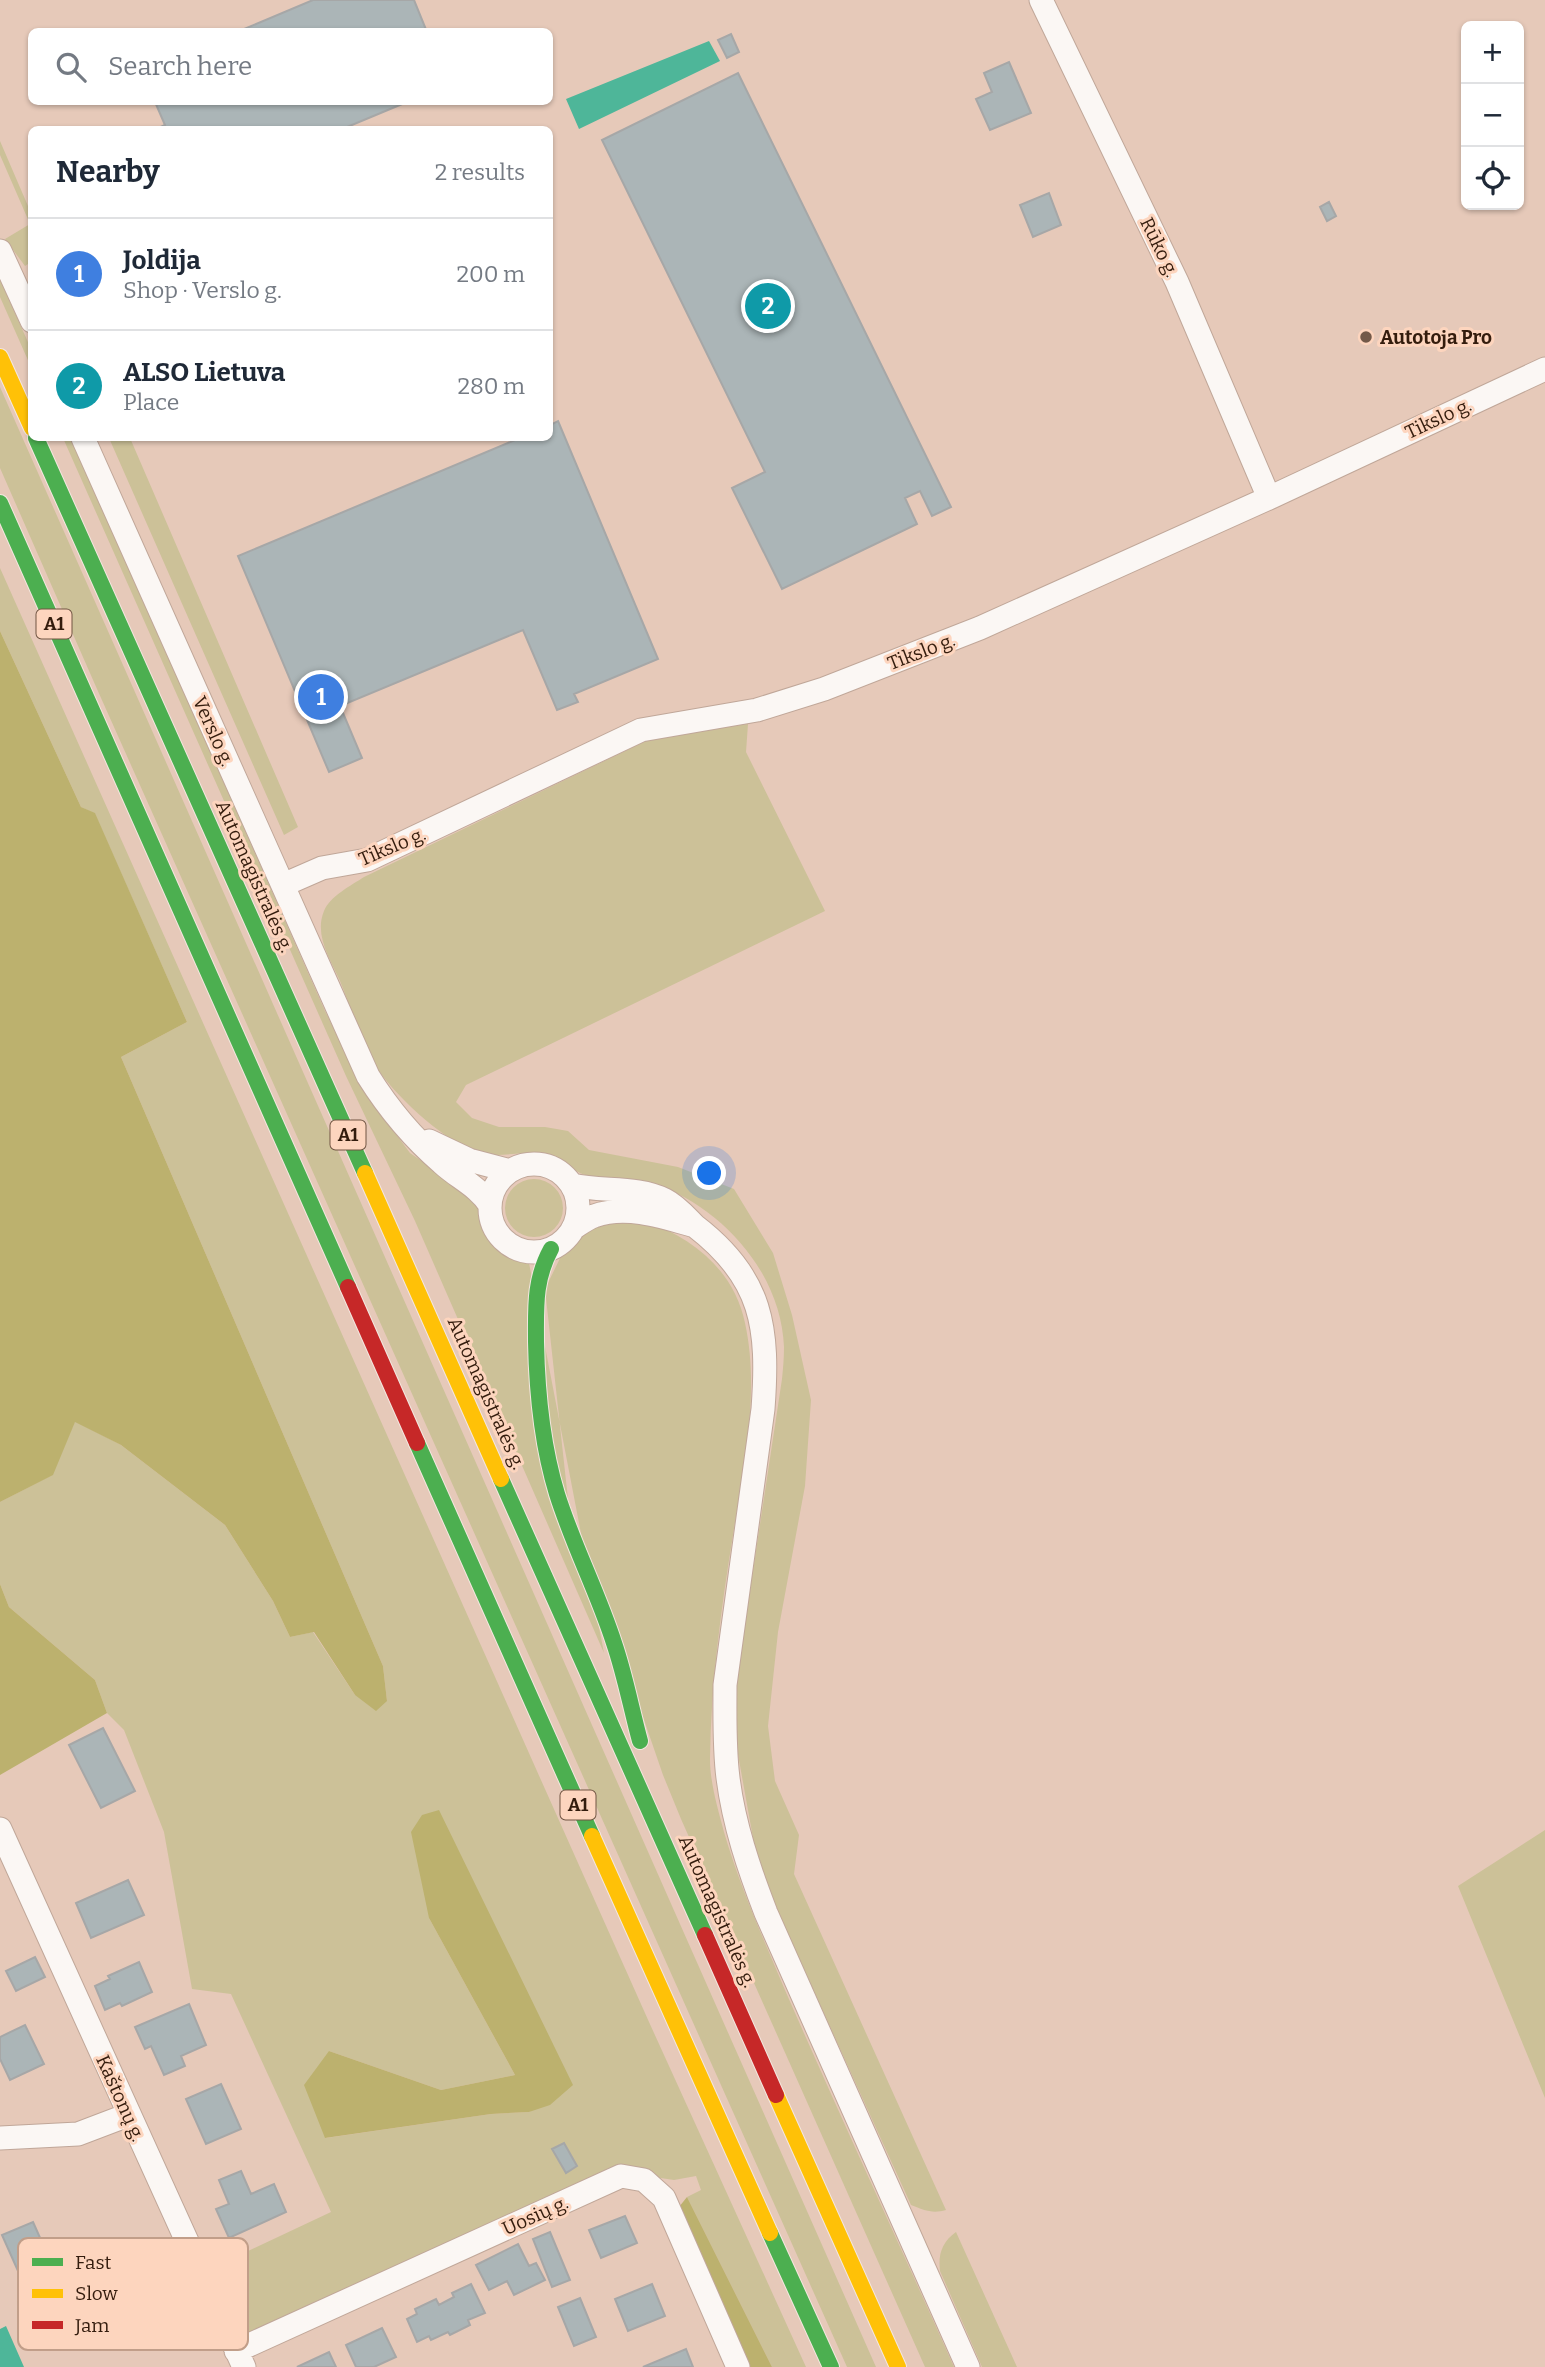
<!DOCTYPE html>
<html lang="en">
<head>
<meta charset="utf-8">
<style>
  :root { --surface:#fff; --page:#f6f6f7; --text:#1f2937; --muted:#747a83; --line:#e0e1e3; --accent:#725949 }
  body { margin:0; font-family:Bitter,serif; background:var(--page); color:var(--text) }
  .controls { position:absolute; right:21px; top:21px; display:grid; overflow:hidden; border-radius:10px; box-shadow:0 2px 5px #0004 }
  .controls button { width:63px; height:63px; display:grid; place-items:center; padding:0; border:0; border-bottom:2px solid var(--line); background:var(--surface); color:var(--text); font:35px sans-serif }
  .you { position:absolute; left:710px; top:1174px; width:24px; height:24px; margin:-18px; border:5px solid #fff; border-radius:50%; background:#1a73e8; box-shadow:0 0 0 10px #1a73e833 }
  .badge { display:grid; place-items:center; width:46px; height:46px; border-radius:50%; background:var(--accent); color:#fff; font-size:23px; font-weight:700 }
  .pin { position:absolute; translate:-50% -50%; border:4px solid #fff; box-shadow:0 2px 7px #0006 }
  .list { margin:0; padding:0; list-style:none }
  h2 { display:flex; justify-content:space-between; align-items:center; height:91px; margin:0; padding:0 28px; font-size:30px }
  h2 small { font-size:23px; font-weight:400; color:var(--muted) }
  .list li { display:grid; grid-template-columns:46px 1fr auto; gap:21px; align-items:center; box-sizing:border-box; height:112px; padding:0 28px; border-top:2px solid var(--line) }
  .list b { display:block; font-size:26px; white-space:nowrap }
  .list p { margin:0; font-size:23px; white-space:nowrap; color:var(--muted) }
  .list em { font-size:23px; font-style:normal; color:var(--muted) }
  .icon { flex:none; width:38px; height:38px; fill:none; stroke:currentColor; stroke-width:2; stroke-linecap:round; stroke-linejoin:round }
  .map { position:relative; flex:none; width:1545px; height:2367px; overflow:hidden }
  .search { position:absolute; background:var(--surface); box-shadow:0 2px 5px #0004; left:28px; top:28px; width:525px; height:77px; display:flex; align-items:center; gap:18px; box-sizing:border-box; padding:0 24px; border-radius:10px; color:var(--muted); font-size:26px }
  .panel { position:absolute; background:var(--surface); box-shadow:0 2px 5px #0004; left:28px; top:126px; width:525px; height:315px; border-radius:10px }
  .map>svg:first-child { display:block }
  .green { fill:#ccc198; fill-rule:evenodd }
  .forest { fill:#bcb16e }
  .water { fill:#4eb699 }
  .building { fill:#abb5b7; stroke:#a6a7a7; stroke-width:2 }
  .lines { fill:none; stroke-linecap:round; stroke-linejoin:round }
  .street-casing { stroke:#c0a799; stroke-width:25 }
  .fast-casing { stroke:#f4e7e0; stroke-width:18 }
  .slow-casing { stroke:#f4e7e0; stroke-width:18 }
  .jam-casing { stroke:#f4e7e0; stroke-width:18 }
  .street { stroke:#fbf7f4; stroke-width:23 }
  .fast { stroke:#4caf50; stroke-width:16 }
  .slow { stroke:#ffc107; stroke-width:16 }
  .jam { stroke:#c62828; stroke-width:16 }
  .poi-dot { fill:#725949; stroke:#fdd5be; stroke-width:2.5 }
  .labels { text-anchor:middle; stroke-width:6; stroke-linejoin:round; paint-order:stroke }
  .shield { fill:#fdd5be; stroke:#705442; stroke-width:2 }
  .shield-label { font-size:18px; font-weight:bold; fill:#341c0d }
  .street-label { font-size:19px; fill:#341c0d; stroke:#fdd5be }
  .poi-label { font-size:19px; font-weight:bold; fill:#341c0d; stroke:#fdd5be; text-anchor:start }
  .key { fill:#fdd5be; stroke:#c19e89; stroke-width:2 }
  .key-label { font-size:19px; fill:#341c0d }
</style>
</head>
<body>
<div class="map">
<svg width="1545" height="2367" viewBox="0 0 1545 2367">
  <rect width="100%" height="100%" fill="#e6c9b9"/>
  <path class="green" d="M0 141 31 213V262L25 266 5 239 30 224 0 155Z
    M0 279 31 349V367L0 297Z
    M0 387 876 2367H847L97 689 0 468Z
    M63 438H71L325 1011 369 1098 410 1153 467 1192C493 1222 479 1252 529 1263L604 1653 415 1221 346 1076Z
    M109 438H130L298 827 284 835Z
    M0 568 649 2022 806 2367H772L687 2197 701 2190 696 2176 674 2180 614 2171 245 2336 212 2268 331 2212 231 1994 192 1989 164 1832 124 1730 107 1713 95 1680 9 1607 0 1584V1502L52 1475 75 1421 121 1445 225 1525 273 1601 290 1637 313 1632 355 1695 387 1701 383 1666 121 1057 187 1022 95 814 81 807 0 631ZM429 1918 543 2027 572 2085 529 2112 491 2114 326 2138 329 2051 441 2090 515 2075Z
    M748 724 746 752 825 911 466 1085 456 1102 472 1118 499 1127H545L568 1131 589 1150 678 1167 734 1189 773 1253 792 1315 811 1400 805 1486 778 1632 768 1726 775 1781 799 1835 794 1874 946 2210C932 2214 924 2210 911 2205L776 1908 755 1849 737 1749V1676L782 1379C783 1369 784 1358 784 1347 781 1272 721 1206 652 1183 632 1177 609 1181 589 1176 573 1173 563 1158 541 1154 518 1150 498 1160 473 1151 441 1138 393 1094 374 1064 361 1043 350 1005 340 981 330 959 314 935 324 911 330 896 352 885 364 877L654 737Z
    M505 1208a29 29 0 1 1 58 0a29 29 0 1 1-58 0Z
    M645 1221C693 1238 734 1270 745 1323 760 1391 744 1467 733 1535 721 1609 711 1683 710 1759 710 1783 718 1809 724 1832 740 1887 763 1938 785 1990 840 2116 898 2241 954 2367H925L681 1819 663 1775 568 1499 545 1289 565 1248 586 1229 598 1223Z
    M1545 1830V2098L1458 1886Z
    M956 2232 1017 2367H982L940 2271C938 2254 942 2242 956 2232Z"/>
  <path class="forest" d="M0 631 81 807 95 813 187 1022 121 1057 383 1666 387 1701 376 1711 355 1695 314 1632 290 1637 273 1601 225 1525 121 1445 75 1422 53 1475 0 1502Z
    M0 1584 9 1607 95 1680 107 1713 0 1775Z
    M439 1810 573 2085 550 2105 529 2112 491 2114 325 2138 304 2085 329 2051 441 2090 515 2075 429 1918 411 1832 422 1815Z
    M687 2197 772 2367H747L679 2207Z"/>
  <path class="water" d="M709 41 720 61 579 129 566 99Z
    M6 2326 24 2367H0V2329Z"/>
  <path class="building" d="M313 0H414L427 32H237Z
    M731 34 739 52 727 58 718 40Z
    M1009 62 1031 113 990 130 976 99 992 92 984 73Z
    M738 73 951 507 932 516 920 491 905 498 917 524 782 589 732 488 765 472 602 140Z
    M155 102H407L340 130H154L165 125Z
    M1049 193 1061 225 1033 237 1020 205Z
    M1329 202 1336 216 1327 221 1320 207Z
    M558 421 658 659 574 694 578 702 557 710 523 630 340 706 362 758 329 772 238 556 520 438H550V425Z
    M103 1728 135 1791 101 1808 69 1745Z
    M128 1880 144 1915 91 1938 76 1903Z
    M35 1957 45 1977 16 1991 6 1971Z
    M139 1962 152 1992 122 2006 120 2003 105 2010 95 1986 110 1979 108 1976Z
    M189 2004 206 2045 181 2056 185 2066 164 2075 151 2046 145 2049 135 2027Z
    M25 2025 44 2064 10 2080 0 2059V2037Z
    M221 2084 241 2129 206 2144 186 2099Z
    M564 2143 577 2166 566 2173 552 2149Z
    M241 2171 251 2194 274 2184 286 2212 229 2238 216 2209 229 2204 219 2180Z
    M625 2216 637 2243 601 2258 589 2230Z
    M33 2222 53 2267 22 2280 2 2235Z
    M550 2232 570 2280 552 2287 533 2239Z
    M518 2244 529 2266 536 2263 545 2280 514 2295 507 2281 489 2290 476 2265Z
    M471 2284 485 2313 468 2320 470 2325 450 2335 448 2332 431 2340 429 2336 417 2342 407 2319 417 2314 415 2309 436 2299 439 2305 454 2297 452 2293Z
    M652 2284 665 2316 628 2331 615 2299Z
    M580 2298 596 2337 574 2346 558 2307Z
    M382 2328 396 2357 374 2367H356L346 2345Z
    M686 2349 693 2367H643Z
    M329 2352 336 2367H297Z"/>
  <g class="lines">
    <g class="street-casing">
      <path id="street" d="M1041 0 1177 282 1269 498
        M0 251 32 321
        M83 438 368 1076C388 1108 414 1139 442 1163 458 1178 478 1186 490 1205
        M283 885 322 868 367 860 641 730 757 710 824 689 980 628 1269 498 1545 369
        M429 1141 469 1160 510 1171
        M490 1208a44 44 0 1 1 88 0a44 44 0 1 1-88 0Z
        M572 1185C602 1192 637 1186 665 1200 677 1206 686 1217 695 1226 664 1217 626 1204 594 1216 588 1218 581 1223 575 1227
        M695 1226C763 1278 769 1328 763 1409L725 1685C725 1716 724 1747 728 1778 734 1825 749 1869 766 1913L968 2367
        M0 1829 244 2367
        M0 2138 78 2134 128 2115
        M236 2351 621 2176 644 2180 664 2198 738 2367"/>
    </g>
    <g class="fast-casing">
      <path id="fast" d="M36 438 365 1173
        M0 503 348 1287
        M551 1249C534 1280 536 1308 536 1342 537 1394 542 1445 557 1494 573 1545 598 1593 614 1643 625 1675 631 1708 640 1741
        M417 1443 592 1836
        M501 1479 705 1935
        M770 2233 831 2367"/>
    </g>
    <g class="slow-casing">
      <path id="slow" d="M0 357 32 428
        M365 1173 501 1479
        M592 1836 770 2233
        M776 2095 898 2367"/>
    </g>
    <g class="jam-casing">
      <path id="jam" d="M348 1287 417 1443
        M705 1935 776 2095"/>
    </g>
    <use href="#street" class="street"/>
    <use href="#fast" class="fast"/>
    <use href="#slow" class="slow"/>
    <use href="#jam" class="jam"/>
  </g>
  <circle class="poi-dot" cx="1366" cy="337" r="7"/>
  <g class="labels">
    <g class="shield">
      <rect x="36.5" y="609.5" width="35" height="29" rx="5"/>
      <rect x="330.5" y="1120.5" width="35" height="29" rx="5"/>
      <rect x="560.5" y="1790.5" width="35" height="29" rx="5"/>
    </g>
    <g class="shield-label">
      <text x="54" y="630">A1</text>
      <text x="348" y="1141">A1</text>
      <text x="578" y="1811">A1</text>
    </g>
    <g class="street-label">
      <text transform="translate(1160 247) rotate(64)" y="7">Rūko g.</text>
      <text transform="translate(1438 418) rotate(-25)" y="7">Tikslo g.</text>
      <text transform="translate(921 651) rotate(-21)" y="7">Tikslo g.</text>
      <text transform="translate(214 731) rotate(66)" y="7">Verslo g.</text>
      <text transform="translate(392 846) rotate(-23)" y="7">Tikslo g.</text>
      <text transform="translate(255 876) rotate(66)" y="7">Automagistralės g.</text>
      <text transform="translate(487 1393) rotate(66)" y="7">Automagistralės g.</text>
      <text transform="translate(718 1911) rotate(66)" y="7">Automagistralės g.</text>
      <text transform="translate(121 2098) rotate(66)" y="7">Kaštonų g.</text>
      <text transform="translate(535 2215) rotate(-24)" y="7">Uosių g.</text>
    </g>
    <g class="poi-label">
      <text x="1380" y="344">Autotoja Pro</text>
    </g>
  </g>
  <rect x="18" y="2238" width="230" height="112" rx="10" class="key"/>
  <rect x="32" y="2258" width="31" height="8" fill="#4caf50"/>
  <rect x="32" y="2289" width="31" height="9" fill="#ffc107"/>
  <rect x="32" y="2321" width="31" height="8" fill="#c62828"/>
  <g class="key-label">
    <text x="75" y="2269">Fast</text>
    <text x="75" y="2300">Slow</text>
    <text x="75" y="2332">Jam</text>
  </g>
</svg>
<div class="controls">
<button>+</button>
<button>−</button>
<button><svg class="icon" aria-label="locate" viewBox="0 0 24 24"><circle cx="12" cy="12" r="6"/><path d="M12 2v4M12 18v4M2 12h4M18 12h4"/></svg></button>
</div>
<div class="you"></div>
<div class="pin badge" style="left:321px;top:697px;background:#3f7fe0">1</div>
<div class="pin badge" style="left:768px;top:306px;background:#0f9aa8">2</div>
<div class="search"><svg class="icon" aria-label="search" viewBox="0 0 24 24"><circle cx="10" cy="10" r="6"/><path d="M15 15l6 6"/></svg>Search here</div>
<section class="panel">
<h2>Nearby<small>2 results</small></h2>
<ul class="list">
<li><span class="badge" style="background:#3f7fe0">1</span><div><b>Joldija</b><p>Shop · Verslo g.</p></div><em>200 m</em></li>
<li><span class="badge" style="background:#0f9aa8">2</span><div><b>ALSO Lietuva</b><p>Place</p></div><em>280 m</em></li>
</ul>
</section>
</div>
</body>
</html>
